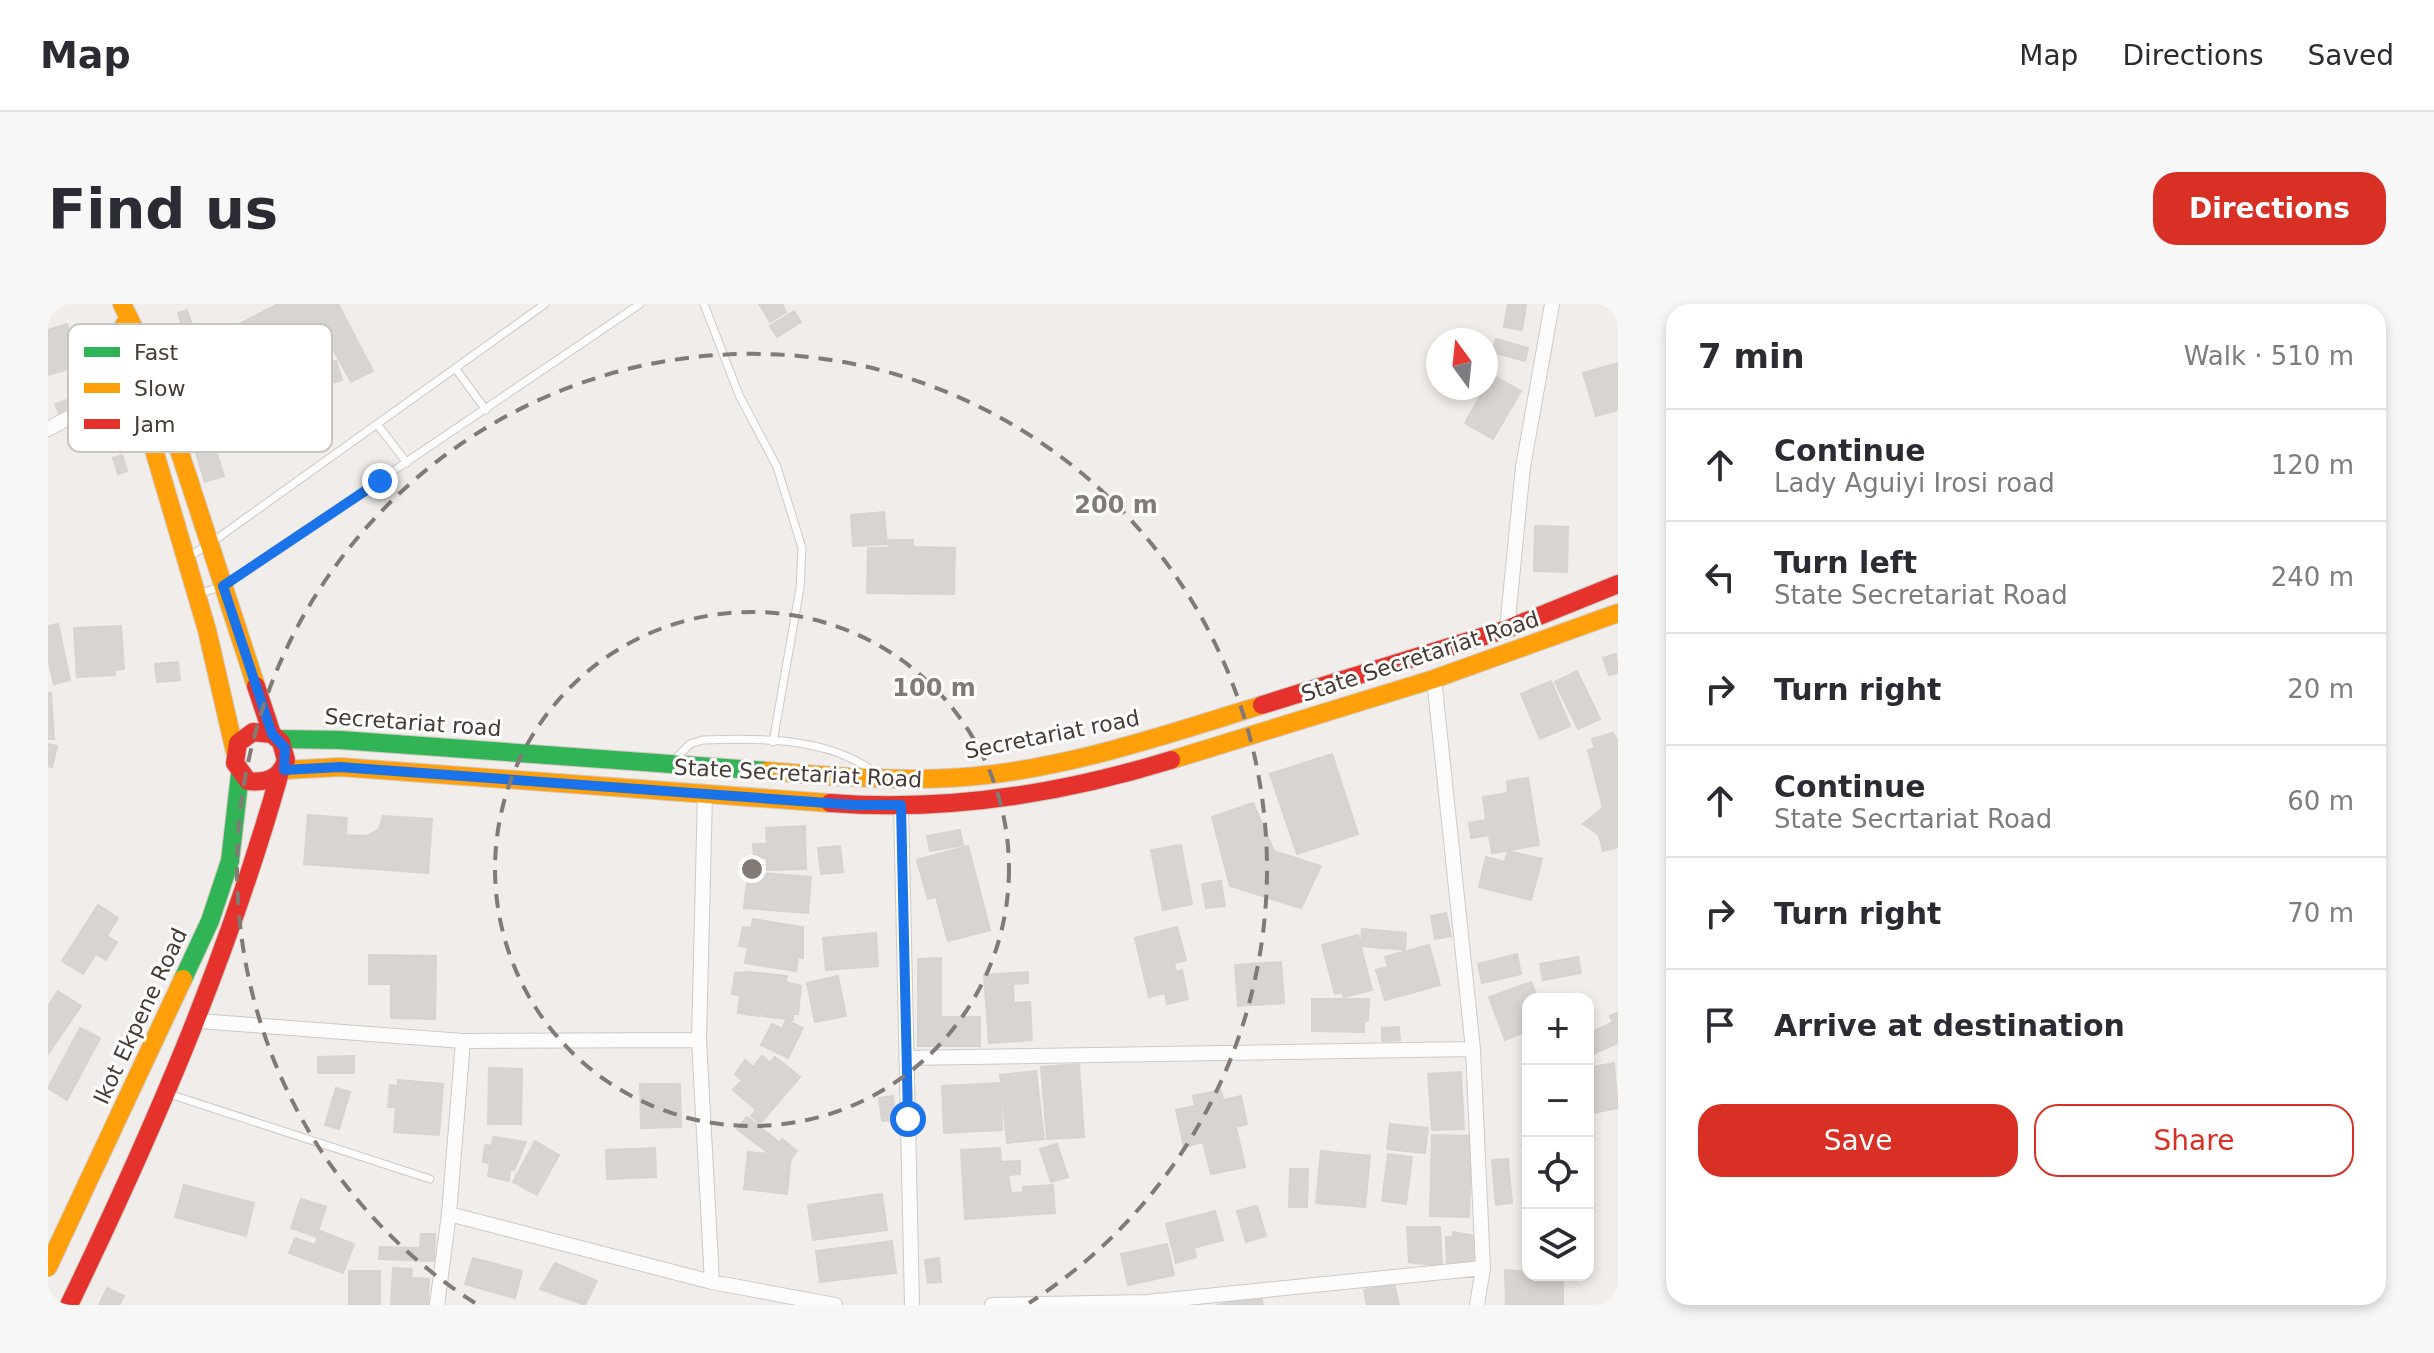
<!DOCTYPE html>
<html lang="en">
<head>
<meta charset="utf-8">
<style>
  :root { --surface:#fff; --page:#f7f7f7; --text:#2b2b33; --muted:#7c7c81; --line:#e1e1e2; --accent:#d93025 }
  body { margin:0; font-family:"DejaVu Sans",sans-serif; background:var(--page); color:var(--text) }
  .controls { position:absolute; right:24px; bottom:24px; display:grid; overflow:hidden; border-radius:16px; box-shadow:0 4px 12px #0003 }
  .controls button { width:72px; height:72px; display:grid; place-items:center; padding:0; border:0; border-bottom:2px solid var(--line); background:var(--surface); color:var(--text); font:40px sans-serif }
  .compass { position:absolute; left:1378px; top:24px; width:72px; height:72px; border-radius:50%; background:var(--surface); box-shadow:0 4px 12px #0003; rotate:345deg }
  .stop { position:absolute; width:24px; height:24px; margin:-18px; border:6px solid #1a73e8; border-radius:50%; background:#fff }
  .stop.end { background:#1a73e8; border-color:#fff; box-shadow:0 2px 8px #0008 }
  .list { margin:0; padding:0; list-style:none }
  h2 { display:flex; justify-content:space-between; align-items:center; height:104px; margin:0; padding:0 32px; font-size:34px }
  h2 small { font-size:26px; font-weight:400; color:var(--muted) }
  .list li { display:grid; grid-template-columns:52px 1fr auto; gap:24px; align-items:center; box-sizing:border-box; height:112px; padding:0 32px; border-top:2px solid var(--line) }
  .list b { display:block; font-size:30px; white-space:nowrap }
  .list p { margin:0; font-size:26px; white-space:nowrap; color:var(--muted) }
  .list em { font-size:26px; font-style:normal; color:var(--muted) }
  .actions { display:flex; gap:16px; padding:24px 32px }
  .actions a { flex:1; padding:18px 0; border:2px solid var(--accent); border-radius:24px; text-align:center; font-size:28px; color:var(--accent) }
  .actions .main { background:var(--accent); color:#fff }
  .icon { flex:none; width:44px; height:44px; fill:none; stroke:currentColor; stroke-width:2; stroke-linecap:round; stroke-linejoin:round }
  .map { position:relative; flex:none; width:1570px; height:1001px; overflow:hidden; border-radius:24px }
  header { display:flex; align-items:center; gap:48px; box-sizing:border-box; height:112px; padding:0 40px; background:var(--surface); border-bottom:2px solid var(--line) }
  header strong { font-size:38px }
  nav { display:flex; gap:44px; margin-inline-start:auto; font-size:28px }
  .intro { display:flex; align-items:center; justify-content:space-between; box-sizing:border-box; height:192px; padding:0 48px }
  h1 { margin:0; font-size:56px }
  .button { padding:20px 36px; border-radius:24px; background:var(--accent); color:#fff; font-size:28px; font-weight:700 }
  main { display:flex; gap:48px; padding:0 48px }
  aside { flex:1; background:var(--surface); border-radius:24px; box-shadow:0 4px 12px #0003 }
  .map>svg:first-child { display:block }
  .building { fill:#d8d4d1; stroke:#d9d3cf; stroke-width:2 }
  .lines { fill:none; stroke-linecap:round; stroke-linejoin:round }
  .lane-casing { stroke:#cdc9c6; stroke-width:9 }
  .street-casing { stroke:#cdc9c6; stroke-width:16 }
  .fast-casing { stroke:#d1cac2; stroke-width:20 }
  .slow-casing { stroke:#d1cac2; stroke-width:20 }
  .jam-casing { stroke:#d1cac2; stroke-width:20 }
  .lane { stroke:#fdfcfc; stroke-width:7 }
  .street { stroke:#fdfcfc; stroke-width:14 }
  .fast { stroke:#30b455; stroke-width:18 }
  .slow { stroke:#ff9f0a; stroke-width:18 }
  .jam { stroke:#e5322d; stroke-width:18 }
  .route { stroke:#1a73e8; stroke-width:10 }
  .ring { fill:none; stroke:#827a74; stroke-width:4; stroke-dasharray:14 10 }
  .labels { text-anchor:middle; stroke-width:6; stroke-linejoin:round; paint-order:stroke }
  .street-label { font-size:22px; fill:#473c35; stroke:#fff }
  .key { fill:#fff; stroke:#c8c4c2; stroke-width:2 }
  .key-label { font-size:22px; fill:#473c35 }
  .centre { fill:#827a74; stroke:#fff; stroke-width:4 }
  .ring-label { font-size:24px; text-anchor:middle; font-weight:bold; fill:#827a74; stroke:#fff; stroke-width:6; stroke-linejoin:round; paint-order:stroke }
</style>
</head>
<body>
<header>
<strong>Map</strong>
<nav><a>Map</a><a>Directions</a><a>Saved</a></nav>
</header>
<div class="intro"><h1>Find us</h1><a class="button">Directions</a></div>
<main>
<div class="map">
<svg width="1570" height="1001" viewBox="0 0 1570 1001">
  <rect width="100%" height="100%" fill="#f0edea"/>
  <path class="building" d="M230 0H290L325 67 303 78 285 45 259 59 274 87 227 111 182 25Z
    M711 0H734L738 8 722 18Z
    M1460 0 1478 1 1474 26 1456 23Z
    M139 6 143 18 134 22 130 9Z
    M746 7 753 18 729 33 722 22Z
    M19 20 31 62 0 71V26Z
    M1448 35 1480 44 1477 57 1444 48Z
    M288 57 294 76 274 82 269 63Z
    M1570 59V106L1548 112 1535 69Z
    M1444 71 1473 87 1445 135 1417 119Z
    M31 92 34 101 11 109 7 100Z
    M160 121 176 172 157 178 141 127Z
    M160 121 176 172 157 178 141 127Z
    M74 151 79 167 70 170 65 154Z
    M836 208 839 240 805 242 803 211Z
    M1487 222 1520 223 1519 268 1486 267Z
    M841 236H865V243L907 244 906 290 819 289 820 244H840Z
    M10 320 22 376 6 380 0 355V322Z
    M73 322 76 365 67 366V371L29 373 26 324Z
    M1568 350 1570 369 1561 371 1555 354Z
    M130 358 132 376 109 378 107 360Z
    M1529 367 1552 415 1530 425 1507 378Z
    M1503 377 1522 422 1492 435 1473 390Z
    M0 389H3L6 435H0Z
    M1565 429 1570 437V543L1555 547 1551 531 1535 520 1555 504 1540 446 1547 444 1544 435Z
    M0 440 9 442 4 463 0 462Z
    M1284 450 1310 530 1249 550 1222 470Z
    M1480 474 1491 541 1444 549 1441 531 1423 534 1421 519 1438 516 1435 493 1460 489 1459 477Z
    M1205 499 1226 547 1273 562 1253 604 1182 582 1164 513Z
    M260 511 299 514 298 531 319 532 331 525 335 512 384 515 380 569 256 560Z
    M757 522 758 565 719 566V554H706L705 540H719L718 524Z
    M912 526 915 541 882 547 879 532Z
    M1133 541 1144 600 1115 606 1103 546Z
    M792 542 795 568 773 570 770 544Z
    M920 542 942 626 900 637 888 593 880 595 869 556Z
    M1460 547 1494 555 1483 596 1431 583 1438 553 1457 558Z
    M700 568 763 573 760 609 696 604Z
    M1173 577 1177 602 1158 604 1154 580Z
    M50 601 70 614 59 632 69 638 58 656 48 650 35 670 14 657Z
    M1398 609 1403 632 1387 635 1383 612Z
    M705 615 755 623V654L750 653 748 667 697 659 700 643 691 642 695 623 703 624Z
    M1129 623 1138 656 1126 659 1128 668 1134 666 1140 695 1119 700 1117 689 1101 693 1087 634Z
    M1314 625 1358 629 1357 646 1313 642Z
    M828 629 830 662 778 666 775 634Z
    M1310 631 1324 686 1296 693 1294 688 1287 690 1274 641Z
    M1381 641 1392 681 1337 696 1328 666 1340 663 1337 653Z
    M1469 650 1473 670 1434 679 1430 660Z
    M321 651 388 652 387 715 343 714V680H321Z
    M1530 653 1533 669 1495 676 1492 660Z
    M893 654V713H932V742H870V655Z
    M1233 658 1236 699 1190 702 1187 661Z
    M701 668 739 672 738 678 753 682 750 710H745V716L714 712 712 703 711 712 690 709 692 691 684 690 687 669Z
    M980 668V679L965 680 966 699 982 698 984 736 941 739 936 671Z
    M790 672 798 712 767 718 759 679Z
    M1483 678 1490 695H1480V727L1457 736 1441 693Z
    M10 687 33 702 0 750V702Z
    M1264 695H1321L1320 717H1316V728L1264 727Z
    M1570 708V739L1545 750 1540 730 1565 718 1562 712Z
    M738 716 755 724 740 754 713 741 724 720 734 725Z
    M1351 723 1352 736 1334 737V724Z
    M32 724 52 734 19 796 0 784Z
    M306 752V769H270V753Z
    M714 752 722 759 727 753 752 773 712 820 703 812 708 806 685 786 694 776 687 770 697 756 705 763Z
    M1566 759 1570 804 1540 810V764Z
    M1031 760 1036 833 999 835 993 763Z
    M441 764 474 765 473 820H440Z
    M988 767 996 835 959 839 952 771Z
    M1413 768 1416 825 1384 826 1380 770Z
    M350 776 395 780 391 831 346 828 348 803H340L342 781 350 782Z
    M952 779 954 826 896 829 894 782Z
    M592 780H632L633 823 593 824Z
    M288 784 302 788 291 825 277 821Z
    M1173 786 1175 796 1193 792 1199 820 1188 823 1197 863 1163 870 1155 838 1136 843 1128 806 1147 802 1145 792Z
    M845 792 847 816 834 817 831 794Z
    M699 813 731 838 722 850 689 825Z
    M1480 819V843L1474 841Z
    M1342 820 1380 824 1377 849 1339 845Z
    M1384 831 1424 832 1421 913 1382 912Z
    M445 833 478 838 466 866 462 865 461 877 440 872 442 859 435 858 437 841 444 842Z
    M734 835 749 847 739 859 724 847Z
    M487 837 511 851 489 891 465 878Z
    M1009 840 1020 873 1003 878 992 845Z
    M607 844 608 873 559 875 558 846Z
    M952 844 953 858 972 857V870L960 871 963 889 975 888V883L1005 881 1007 909 917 915 913 846Z
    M1273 847 1322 852 1317 903 1268 899Z
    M700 848 743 852 739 890 696 885Z
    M1340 850 1364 853 1358 900 1334 897Z
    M1460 855 1464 899 1448 901 1444 856Z
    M1242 865H1260L1259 903H1241Z
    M136 881 206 899 198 932 127 913Z
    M834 890 839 926 765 936 760 901Z
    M253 895 278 903 268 933 243 924Z
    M1209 902 1218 932 1198 938 1189 907Z
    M1167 907 1175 936 1146 944 1148 953 1128 959 1118 920Z
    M1359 923H1392L1394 962 1361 958Z
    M272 927 306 940 295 969 241 949 247 934 267 941Z
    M1405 928 1428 932V962H1399L1398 933H1405Z
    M373 930H387L386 957 331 955 332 943 372 944Z
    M844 937 848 969 772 978 768 947Z
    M1119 940 1126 971 1080 981 1073 950Z
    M425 954 474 967 467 994 417 980Z
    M891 954 893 978 880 979 877 956Z
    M507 959 549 977 537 1001 492 985Z
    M345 964 364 965 363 974 381 975 380 1001H343Z
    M1457 966 1515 971V1001H1458Z
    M301 967H332V1001H301Z
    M1346 979 1351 1001H1319L1316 986Z
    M59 984 76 992 71 1001H51Z
    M1213 992 1215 1001H1169Z"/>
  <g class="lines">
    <g class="lane-casing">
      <path id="lane" d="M656 0 691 91 729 163 754 244 752 284 725 438
        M407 64 438 106
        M329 120 359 159
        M140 253 160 241 497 0
        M150 290 175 282 592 0
        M627 455 642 440 655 436C710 434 780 433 826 468
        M121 790 382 875"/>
    </g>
    <g class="street-casing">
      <path id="street" d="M0 125 86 78
        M1459 325 1475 163 1504 0
        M657 489 651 736 664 978
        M853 501 864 1001
        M151 717 415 737
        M858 754 1425 745
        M401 910 664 978 787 1001
        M389 1001 401 910 415 737 651 736
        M944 1001 1099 998 1435 964 1425 745 1386 375
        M1429 1001 1435 964"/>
    </g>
    <g class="fast-casing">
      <path id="fast" d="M231 435 292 436 719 467
        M135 675 162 617 182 557 192 470"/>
    </g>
    <g class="slow-casing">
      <path id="slow" d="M74 0 102 57 208 382
        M76 21 86 78 159 326 187 448
        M1123 456 1386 375 1570 309
        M236 466 292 463 782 499
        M719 467C779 472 840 477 901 474 1007 469 1114 432 1214 401
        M0 963 135 675"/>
    </g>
    <g class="jam-casing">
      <path id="jam" d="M208 382 224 430 233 438 238 456C232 475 218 479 200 477L187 459 190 439 205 428 224 430
        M1214 401 1459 325 1570 280
        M782 499C897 508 1013 490 1123 456
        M21 1001C104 829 179 656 231 472"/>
    </g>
    <use href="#lane" class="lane"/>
    <use href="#street" class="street"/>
    <use href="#fast" class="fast"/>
    <use href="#slow" class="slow"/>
    <use href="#jam" class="jam"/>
  </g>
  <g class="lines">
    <path class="route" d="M332 177 175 282 224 430 237 444 236 466 292 463 806 501H853L860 815"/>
  </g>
  <g class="ring">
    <circle cx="704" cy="565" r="257"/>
    <path d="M427 999A515 515 0 1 1 981 999"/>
  </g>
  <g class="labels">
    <g class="street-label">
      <text transform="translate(1372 352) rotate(-18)" y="8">State Secretariat Road</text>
      <text transform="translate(365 418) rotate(4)" y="8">Secretariat road</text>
      <text transform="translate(1004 430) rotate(-11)" y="8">Secretariat road</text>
      <text transform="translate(750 469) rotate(3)" y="8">State Secretariat Road</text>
      <text transform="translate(92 712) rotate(-65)" y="8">Ikot Ekpene Road</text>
    </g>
  </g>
  <rect x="20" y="20" width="264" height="128" rx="12" class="key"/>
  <rect x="36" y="43" width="36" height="10" fill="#30b455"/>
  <rect x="36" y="79" width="36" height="10" fill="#ff9f0a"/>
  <rect x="36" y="115" width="36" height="10" fill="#e5322d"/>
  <g class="key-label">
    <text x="86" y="56">Fast</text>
    <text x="86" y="92">Slow</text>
    <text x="86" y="128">Jam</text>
  </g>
  <circle cx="704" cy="565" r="12" class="centre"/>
  <g class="ring-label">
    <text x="1068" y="209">200 m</text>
    <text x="886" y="392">100 m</text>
  </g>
</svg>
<div class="controls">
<button>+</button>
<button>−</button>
<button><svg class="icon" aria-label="locate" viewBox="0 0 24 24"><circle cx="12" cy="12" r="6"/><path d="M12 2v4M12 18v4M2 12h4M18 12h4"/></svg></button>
<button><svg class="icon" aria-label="layers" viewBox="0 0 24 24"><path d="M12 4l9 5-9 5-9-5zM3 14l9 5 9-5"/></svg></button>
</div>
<svg class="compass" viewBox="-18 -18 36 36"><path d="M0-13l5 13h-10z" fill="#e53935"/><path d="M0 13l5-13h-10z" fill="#7c7c81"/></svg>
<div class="stop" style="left:860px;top:815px"></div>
<div class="stop end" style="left:332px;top:177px"></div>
</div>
<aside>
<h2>7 min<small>Walk · 510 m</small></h2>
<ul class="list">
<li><svg class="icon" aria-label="ahead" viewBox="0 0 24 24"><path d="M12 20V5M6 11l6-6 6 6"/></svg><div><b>Continue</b><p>Lady Aguiyi Irosi road</p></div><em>120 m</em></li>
<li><svg class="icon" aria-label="left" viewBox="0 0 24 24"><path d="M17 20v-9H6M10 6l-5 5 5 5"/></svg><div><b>Turn left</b><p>State Secretariat Road</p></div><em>240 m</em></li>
<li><svg class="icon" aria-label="right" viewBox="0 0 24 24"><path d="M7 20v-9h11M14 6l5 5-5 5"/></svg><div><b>Turn right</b></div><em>20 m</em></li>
<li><svg class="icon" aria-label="ahead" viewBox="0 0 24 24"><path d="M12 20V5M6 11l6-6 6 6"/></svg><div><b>Continue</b><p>State Secrtariat Road</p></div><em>60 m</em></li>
<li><svg class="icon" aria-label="right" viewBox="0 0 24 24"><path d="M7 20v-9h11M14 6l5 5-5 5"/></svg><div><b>Turn right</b></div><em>70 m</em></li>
<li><svg class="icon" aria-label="arrive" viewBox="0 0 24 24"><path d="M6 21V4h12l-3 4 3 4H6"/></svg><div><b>Arrive at destination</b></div></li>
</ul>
<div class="actions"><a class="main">Save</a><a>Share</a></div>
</aside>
</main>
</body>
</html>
